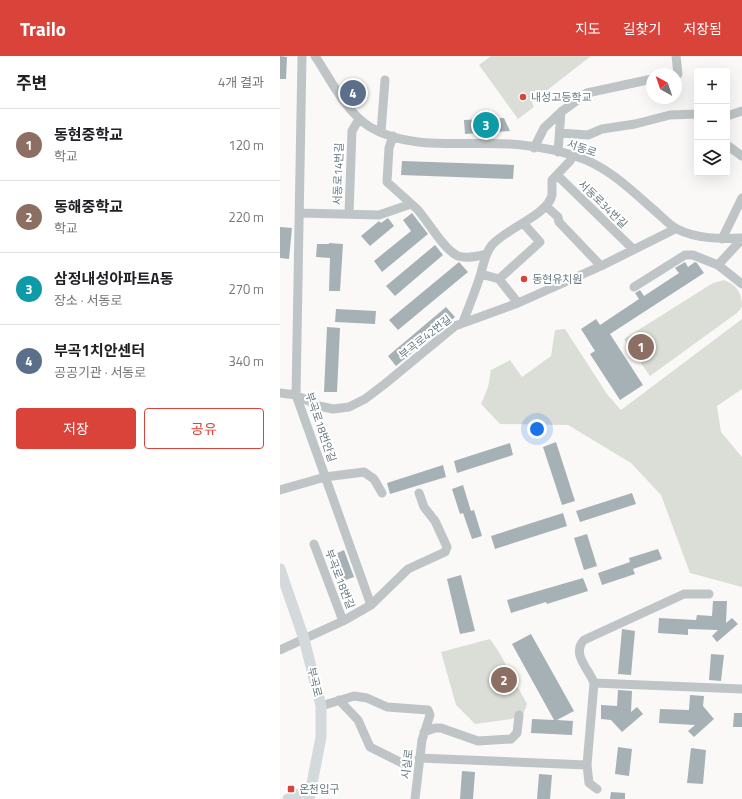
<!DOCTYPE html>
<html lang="ko">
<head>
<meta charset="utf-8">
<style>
  :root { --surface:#fff; --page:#f6f6f6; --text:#202124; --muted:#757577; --line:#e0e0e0; --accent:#d94339 }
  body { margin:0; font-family:"Titillium Web","Noto Sans KR",sans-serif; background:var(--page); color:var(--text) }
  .controls { position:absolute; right:12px; top:12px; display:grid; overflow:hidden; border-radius:4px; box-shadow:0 4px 16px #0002 }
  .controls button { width:36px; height:36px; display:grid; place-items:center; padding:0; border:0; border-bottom:1px solid var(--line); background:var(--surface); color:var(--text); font:20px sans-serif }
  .compass { position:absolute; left:366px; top:12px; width:36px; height:36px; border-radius:50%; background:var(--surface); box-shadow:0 4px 16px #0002; rotate:320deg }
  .you { position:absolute; left:257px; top:373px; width:14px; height:14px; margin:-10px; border:3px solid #fff; border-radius:50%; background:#1a73e8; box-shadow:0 0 0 6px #1a73e833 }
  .badge { display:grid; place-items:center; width:26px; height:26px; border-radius:50%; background:var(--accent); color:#fff; font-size:13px; font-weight:700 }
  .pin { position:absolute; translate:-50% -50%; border:2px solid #fff; box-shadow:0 1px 4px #0006 }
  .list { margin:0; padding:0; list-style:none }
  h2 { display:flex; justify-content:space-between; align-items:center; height:52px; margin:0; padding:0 16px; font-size:17px }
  h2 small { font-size:13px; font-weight:400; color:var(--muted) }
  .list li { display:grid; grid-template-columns:26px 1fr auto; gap:12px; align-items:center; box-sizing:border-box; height:72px; padding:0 16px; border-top:1px solid var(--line) }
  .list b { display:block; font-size:15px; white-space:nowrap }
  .list p { margin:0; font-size:13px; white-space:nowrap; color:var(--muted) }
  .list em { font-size:13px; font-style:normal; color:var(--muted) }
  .actions { display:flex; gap:8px; padding:12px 16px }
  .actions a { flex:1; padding:9px 0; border:1px solid var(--accent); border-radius:4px; text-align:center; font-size:14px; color:var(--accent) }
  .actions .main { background:var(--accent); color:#fff }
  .icon { flex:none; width:22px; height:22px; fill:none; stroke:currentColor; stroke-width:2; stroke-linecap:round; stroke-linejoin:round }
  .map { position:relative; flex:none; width:462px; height:743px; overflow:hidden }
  header { display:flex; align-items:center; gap:24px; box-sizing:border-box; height:56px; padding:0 20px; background:var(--accent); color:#fff }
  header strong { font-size:19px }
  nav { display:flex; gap:22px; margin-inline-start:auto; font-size:14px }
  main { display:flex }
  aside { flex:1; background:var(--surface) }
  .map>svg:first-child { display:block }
  .green { fill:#dbded7 }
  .building { fill:#a6b1b5 }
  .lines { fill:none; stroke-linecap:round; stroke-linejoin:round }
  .minor { stroke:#bfc5c7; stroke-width:9 }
  .major { stroke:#d4d9dc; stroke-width:11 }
  .poi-dot { fill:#d94339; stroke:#fff; stroke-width:1.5 }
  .labels { text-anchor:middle; stroke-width:4; stroke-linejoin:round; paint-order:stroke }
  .poi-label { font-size:11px; fill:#667a81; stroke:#fff; text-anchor:start }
  .street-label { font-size:11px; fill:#667a81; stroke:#fff }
</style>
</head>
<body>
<header>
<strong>Trailo</strong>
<nav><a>지도</a><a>길찾기</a><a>저장됨</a></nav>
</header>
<main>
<aside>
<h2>주변<small>4개 결과</small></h2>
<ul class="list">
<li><span class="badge" style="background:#8d6e63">1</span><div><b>동현중학교</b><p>학교</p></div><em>120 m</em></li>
<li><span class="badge" style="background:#8d6e63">2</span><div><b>동해중학교</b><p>학교</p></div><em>220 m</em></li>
<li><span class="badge" style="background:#0f9aa8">3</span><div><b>삼정내성아파트A동</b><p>장소 · 서동로</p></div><em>270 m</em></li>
<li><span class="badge" style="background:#5c6f8a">4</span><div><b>부곡1치안센터</b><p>공공기관 · 서동로</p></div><em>340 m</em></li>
</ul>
<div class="actions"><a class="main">저장</a><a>공유</a></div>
</aside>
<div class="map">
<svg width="462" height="743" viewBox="0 0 462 743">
  <rect width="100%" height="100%" fill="#faf9f8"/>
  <path class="green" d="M211 0H311L252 46 254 51 238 63 199 9Z
    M444 224C457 229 462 237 462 251L457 257 370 320 344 283 433 227Z
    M462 263V333L437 350 441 376 462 401V531L410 517 381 439 351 407 288 369 220 368 201 348 208 331 211 314 230 304 242 321 271 300 275 274 285 273 327 338 341 354Z
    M210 583 219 596 247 648 243 659 231 663 195 668 176 649 161 596Z"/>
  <path class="building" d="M0 0 7 1 6 23H0Z
    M224 62 230 75 185 78 184 64Z
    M122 105 234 109 233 123 121 119Z
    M132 157 148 178 102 216 94 205 131 175 123 164Z
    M108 162 114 170 90 190 81 180 99 165 101 167Z
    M0 171 12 172 9 203 0 202Z
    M49 187 63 188 60 235H49L50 202 36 201 37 188H49Z
    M155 189 163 199 115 240 106 230Z
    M179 206 188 216 118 274 109 264Z
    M405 206 408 211 415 206 417 207 424 217 330 278 363 329 340 344 310 298 315 295 301 273 316 263 320 269 359 243 355 237 360 234 364 240 399 217 395 212Z
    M166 251 175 261 116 310 108 300Z
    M56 253 96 255 95 268 55 266Z
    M47 271 60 272 57 336H44Z
    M276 386 295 445 282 449 263 391Z
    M230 387 233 399 177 417 174 405Z
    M163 409 166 421 110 438 107 427Z
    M183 429 191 455 194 454 202 480 192 483 183 457 180 458 172 433Z
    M352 437 356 448 300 466 296 455Z
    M283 457 287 470 215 493 211 480Z
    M307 478 317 510 304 514 294 482Z
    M378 493 382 503 353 513 355 518 322 529 318 517 350 506 349 502Z
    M64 494 74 521 63 525 53 499Z
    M181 519 195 575 180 578 167 523Z
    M303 522 308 535 267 548 266 546 231 557 227 544Z
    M433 545H447L446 567 452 562 458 568 437 586 432 580 438 574 408 573V579L378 577 379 562 416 564 417 559 432 560Z
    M342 573 355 575 351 619 338 618Z
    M251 578 294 655 277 664 293 665 292 679 251 677 252 663 274 664 232 588Z
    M431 598 444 599 441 625 429 624Z
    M338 634 352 635 351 656 357 651 363 658 342 676 331 664 321 663V649L337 650Z
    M410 639 424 640 423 650 434 663 414 681 408 675 415 669 379 667 380 653 409 654Z
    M454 657H462V671H453Z
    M338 691 352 693 349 720 335 718Z
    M411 692 426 694 423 728 407 727Z
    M182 715 195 716 193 743H180Z
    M259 718 272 719 270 743H257Z
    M331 736 345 737V743H330Z"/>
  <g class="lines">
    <path class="minor" d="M22 0 16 339 91 549
      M35 0C51 24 65 55 90 71 129 95 186 85 230 88 248 89 278 94 295 100 327 110 349 132 374 154 381 160 389 169 397 173 417 183 440 183 462 182
      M396 18H398L396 0
      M447 60 462 55
      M101 76 105 24
      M280 77 308 79 322 73 355 68 390 59 417 58
      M113 80 109 92 107 126C117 135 127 144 137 153 148 165 164 194 178 200 187 203 198 200 206 198
      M447 89 462 100
      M254 92 264 72 281 56 307 37 372 23
      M278 96 281 56
      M277 119 353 193
      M266 150 278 161 279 166 321 210
      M20 157 99 159 131 148
      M69 157 72 75 79 63
      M442 183 462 142
      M438 209 462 228
      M201 218 219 223 238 247
      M219 223 260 186 243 167
      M354 231 405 199H413L438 209 462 183
      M183 266C189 250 196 234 201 217 204 207 205 197 212 189 225 173 268 159 272 139 272 134 272 129 272 124L290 105 293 99
      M0 337 16 339 39 350 53 353 69 351 85 343 106 327 175 270 238 247 321 210 395 173
      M0 434 45 421 84 416 94 423 102 437
      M34 488 63 565
      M0 594 63 565 91 549 128 513 165 496 167 491 155 465 144 451 139 437
      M314 627C309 613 291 598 304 584L404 538H429
      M59 644 78 664 90 691 124 708
      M41 650 74 640 87 642 107 651 148 654 150 659 142 684 135 743
      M144 676 155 672H161L198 685 231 683 237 677 239 659
      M139 702 307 709
      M317 733 309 727 307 709 314 627 462 633"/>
    <path class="major" d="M0 513 24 583 41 650V681L29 743
      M8 743 32 732"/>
  </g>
  <g class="poi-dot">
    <circle cx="243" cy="41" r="4"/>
    <circle cx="244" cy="223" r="4"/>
    <rect x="7" y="729" width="8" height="8" rx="2"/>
  </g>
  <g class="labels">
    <g class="poi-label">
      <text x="251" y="45">내성고등학교</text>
      <text x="252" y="227">동현유치원</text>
      <text x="19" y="737">온천입구</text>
    </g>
    <g class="street-label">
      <text transform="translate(302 92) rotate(19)" y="4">서동로</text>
      <text transform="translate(58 118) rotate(-88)" y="4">서동로14번길</text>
      <text transform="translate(323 148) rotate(44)" y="4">서동로34번길</text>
      <text transform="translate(145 281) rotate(-38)" y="4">부곡로42번길</text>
      <text transform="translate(41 371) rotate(71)" y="4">부곡로18번안길</text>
      <text transform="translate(60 523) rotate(69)" y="4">부곡로18번길</text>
      <text transform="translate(35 626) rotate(76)" y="4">부곡로</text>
      <text transform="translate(127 708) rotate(-83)" y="4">시실로</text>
    </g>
  </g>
</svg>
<div class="controls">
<button>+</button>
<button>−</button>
<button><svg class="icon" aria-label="layers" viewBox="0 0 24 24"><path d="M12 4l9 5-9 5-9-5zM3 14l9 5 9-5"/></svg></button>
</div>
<svg class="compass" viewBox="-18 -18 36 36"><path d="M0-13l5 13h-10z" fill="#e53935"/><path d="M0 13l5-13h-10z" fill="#757577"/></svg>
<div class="you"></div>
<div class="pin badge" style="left:361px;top:291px;background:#8d6e63">1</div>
<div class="pin badge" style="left:224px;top:624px;background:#8d6e63">2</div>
<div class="pin badge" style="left:206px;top:69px;background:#0f9aa8">3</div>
<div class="pin badge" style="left:73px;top:37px;background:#5c6f8a">4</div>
</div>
</main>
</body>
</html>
